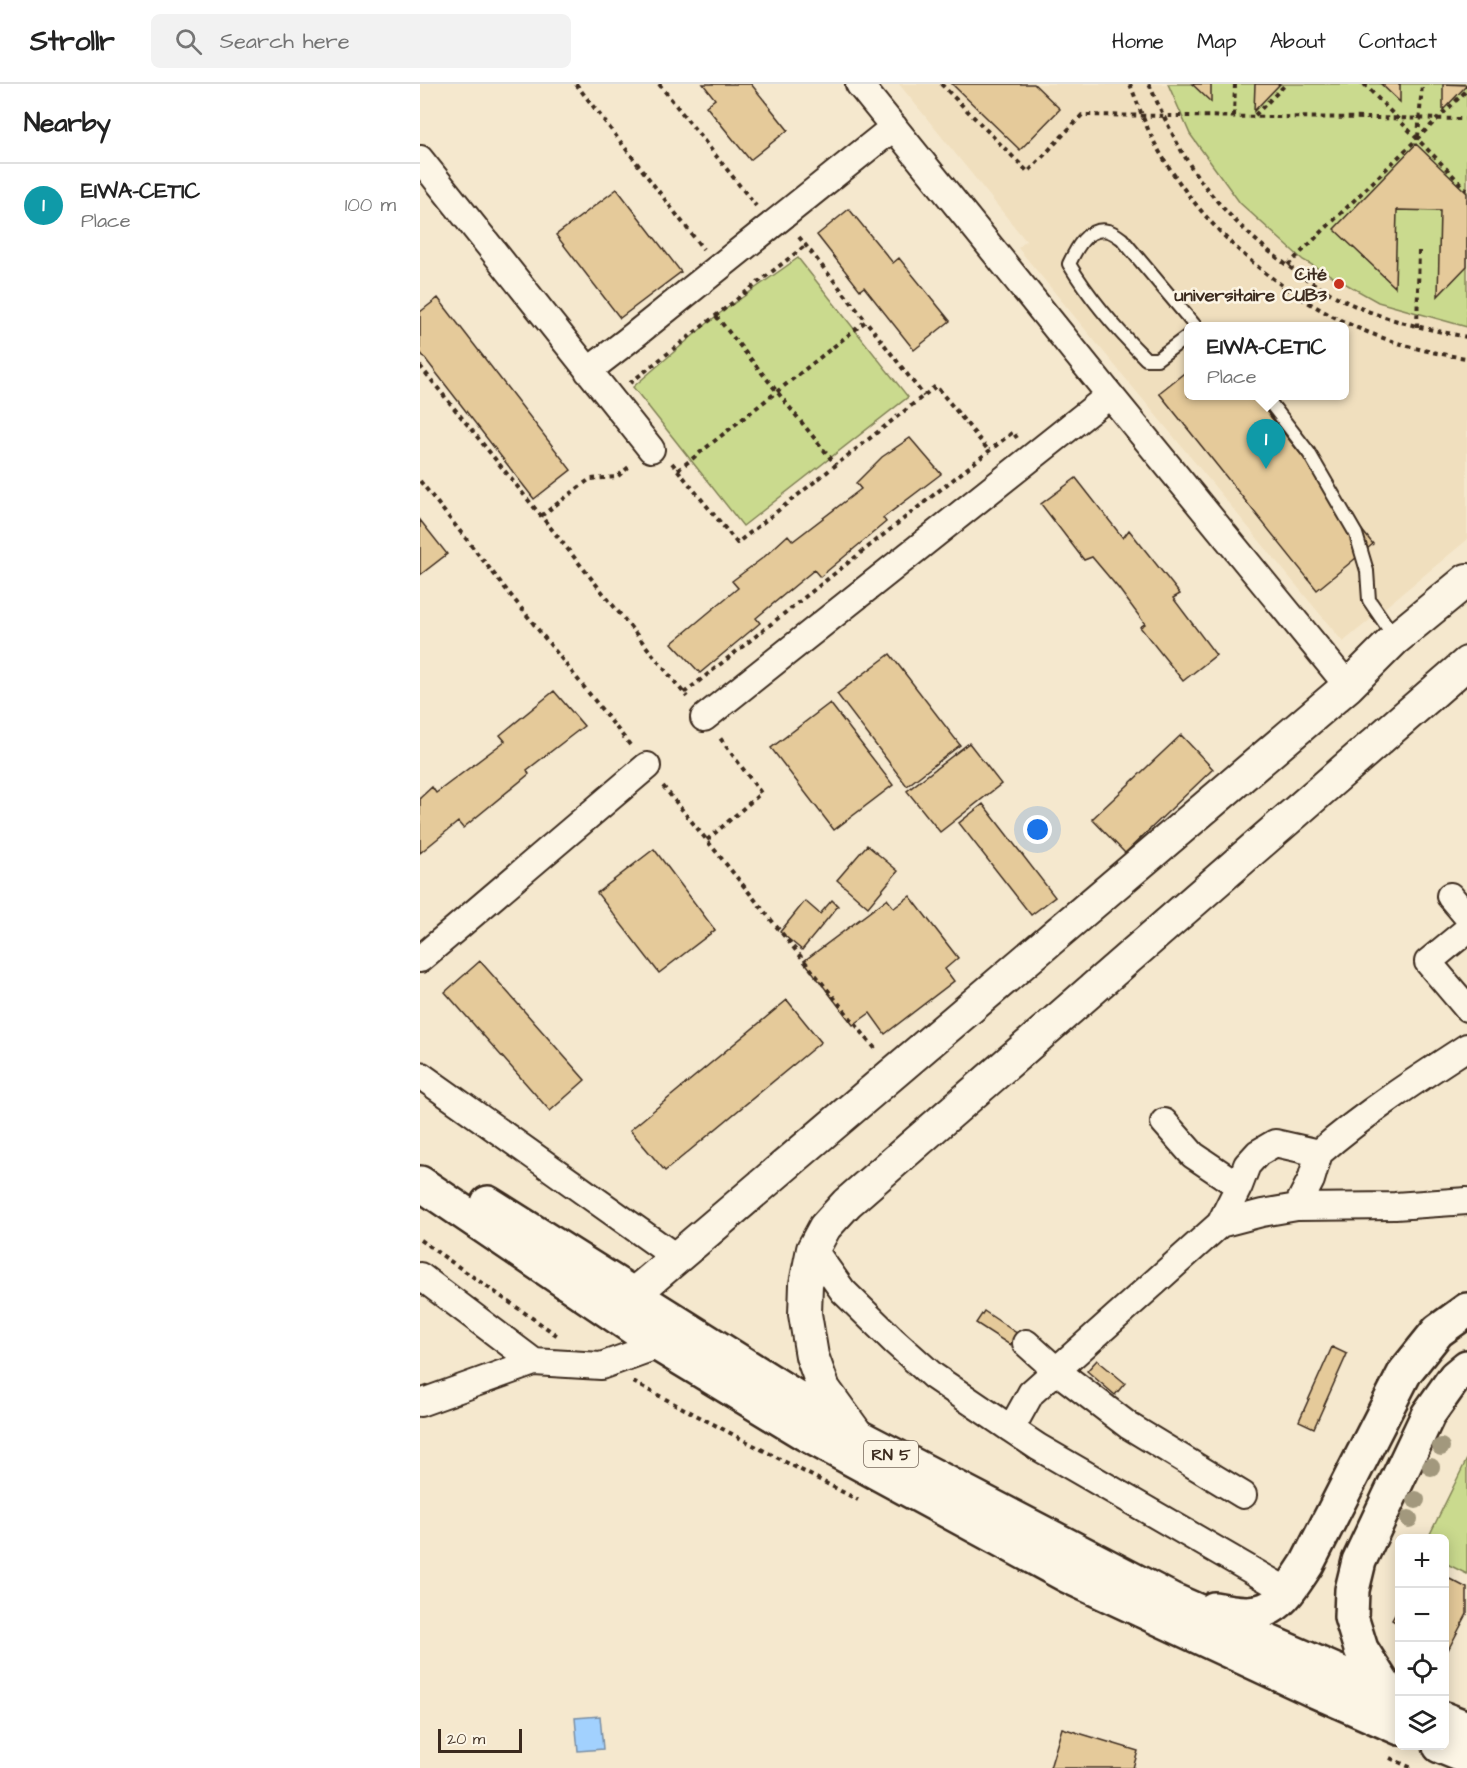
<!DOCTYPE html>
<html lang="en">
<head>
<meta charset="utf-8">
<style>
  :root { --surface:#fff; --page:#f2f2f2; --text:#222; --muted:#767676; --line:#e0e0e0; --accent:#d93025 }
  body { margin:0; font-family:"Architects Daughter",sans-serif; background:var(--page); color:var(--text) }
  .controls { position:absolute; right:18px; bottom:18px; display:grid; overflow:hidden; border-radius:9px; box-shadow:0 3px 15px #0003 }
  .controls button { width:54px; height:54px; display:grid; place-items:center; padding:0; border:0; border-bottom:2px solid var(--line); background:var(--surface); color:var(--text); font:30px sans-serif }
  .scale { position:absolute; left:18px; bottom:15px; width:84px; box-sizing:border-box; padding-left:6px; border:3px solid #3b2a1e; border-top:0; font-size:16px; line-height:21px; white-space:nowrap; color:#3b2a1e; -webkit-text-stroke:4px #fcf5e5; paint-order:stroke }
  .you { position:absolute; left:618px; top:746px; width:21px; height:21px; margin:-15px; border:4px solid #fff; border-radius:50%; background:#1a73e8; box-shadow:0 0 0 9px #1a73e833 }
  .badge { display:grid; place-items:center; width:39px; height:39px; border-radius:50%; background:var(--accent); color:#fff; font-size:20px; font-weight:700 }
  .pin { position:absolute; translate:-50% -50px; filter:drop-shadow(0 2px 3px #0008) }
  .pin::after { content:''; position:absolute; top:32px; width:21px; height:18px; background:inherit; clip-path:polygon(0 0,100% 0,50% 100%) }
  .popup { position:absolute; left:764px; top:238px; width:165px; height:78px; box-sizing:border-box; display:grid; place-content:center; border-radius:9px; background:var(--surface); filter:drop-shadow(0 2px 4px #0005); font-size:20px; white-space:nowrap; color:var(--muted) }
  .popup b { font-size:22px; color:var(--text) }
  .popup::after { content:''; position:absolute; left:50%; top:100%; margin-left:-12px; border:12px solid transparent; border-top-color:var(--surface) }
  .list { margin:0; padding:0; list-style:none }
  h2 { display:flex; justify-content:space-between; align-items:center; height:78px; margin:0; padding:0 24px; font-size:26px }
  h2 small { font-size:20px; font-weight:400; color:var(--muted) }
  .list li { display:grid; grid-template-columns:39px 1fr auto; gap:18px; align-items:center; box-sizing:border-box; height:84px; padding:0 24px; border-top:2px solid var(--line) }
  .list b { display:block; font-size:22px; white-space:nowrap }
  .list p { margin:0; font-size:20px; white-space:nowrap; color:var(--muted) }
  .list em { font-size:20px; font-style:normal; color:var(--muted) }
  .icon { flex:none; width:33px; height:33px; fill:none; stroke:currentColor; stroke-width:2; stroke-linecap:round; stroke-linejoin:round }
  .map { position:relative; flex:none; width:1047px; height:1684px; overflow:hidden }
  header { display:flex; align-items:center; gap:36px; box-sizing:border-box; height:84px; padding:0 30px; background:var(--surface); border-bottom:2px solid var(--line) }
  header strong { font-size:28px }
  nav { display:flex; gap:33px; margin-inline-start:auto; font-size:21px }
  .search { width:420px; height:54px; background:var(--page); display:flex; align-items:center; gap:15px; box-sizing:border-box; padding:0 21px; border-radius:9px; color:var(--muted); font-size:22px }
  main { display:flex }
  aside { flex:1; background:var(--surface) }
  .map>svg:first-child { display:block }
  .built { fill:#f0dfbe; fill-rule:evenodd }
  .green { fill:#cada8e; stroke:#828256; stroke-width:1.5 }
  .water { fill:#a2d1fe; stroke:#798ea4; stroke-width:1.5 }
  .building { fill:#e5ca9a; stroke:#3b2a1e; stroke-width:1.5 }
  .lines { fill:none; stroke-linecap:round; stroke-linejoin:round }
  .service-casing { stroke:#3b2a1e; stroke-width:16 }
  .minor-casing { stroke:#3b2a1e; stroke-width:30 }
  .tertiary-casing { stroke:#3b2a1e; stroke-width:36 }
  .trunk-casing { stroke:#3b2a1e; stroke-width:38 }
  .path { stroke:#3b2a1e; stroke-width:4; stroke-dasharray:4.5 4.5; stroke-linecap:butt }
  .service { stroke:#fcf5e5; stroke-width:12 }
  .minor { stroke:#fcf5e5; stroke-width:26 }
  .tertiary { stroke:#fcf5e5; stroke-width:32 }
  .trunk { stroke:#fcf5e5; stroke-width:33 }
  .tree { fill:#a2987d }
  .poi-dot { fill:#c8321e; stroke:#fcf5e5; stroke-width:2 }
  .labels { text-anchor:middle; stroke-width:5; stroke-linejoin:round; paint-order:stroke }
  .shield { fill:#fcf5e5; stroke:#75675a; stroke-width:1.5 }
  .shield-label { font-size:16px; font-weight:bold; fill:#3b2a1e }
  .poi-label { font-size:18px; font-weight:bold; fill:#3b2a1e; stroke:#fcf5e5; text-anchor:end }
</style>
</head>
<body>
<header>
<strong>Strollr</strong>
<div class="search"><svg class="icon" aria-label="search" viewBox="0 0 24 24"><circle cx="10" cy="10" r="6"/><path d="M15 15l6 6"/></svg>Search here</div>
<nav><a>Home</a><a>Map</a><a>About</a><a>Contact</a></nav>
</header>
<main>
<aside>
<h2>Nearby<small></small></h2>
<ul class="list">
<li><span class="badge" style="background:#0f9aa8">1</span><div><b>EIWA-CETIC</b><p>Place</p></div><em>100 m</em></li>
</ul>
</aside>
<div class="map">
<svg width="1047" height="1684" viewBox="0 0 1047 1684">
  <rect width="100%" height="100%" fill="#f5e8ce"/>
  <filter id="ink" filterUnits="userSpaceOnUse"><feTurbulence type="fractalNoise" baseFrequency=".0167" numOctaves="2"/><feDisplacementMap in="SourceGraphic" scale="12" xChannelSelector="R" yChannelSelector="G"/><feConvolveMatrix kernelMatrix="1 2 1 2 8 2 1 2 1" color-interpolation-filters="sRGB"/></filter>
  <g filter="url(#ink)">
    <path class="built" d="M479 0H1047V456L923 558 598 164 606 157ZM768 243H924V312H768Z"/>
    <path class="green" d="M748 0H1047V243L958 218 883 176 820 119 770 50Z
      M378 174 488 313 323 442 213 303 296 232Z
      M1047 1375V1490L1025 1479 1024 1454H1008Z"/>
    <path class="water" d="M180 1632 183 1665 158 1667 155 1634Z"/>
    <path class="building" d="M283 0H331L368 46 330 76 286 22 295 15Z
      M532 0H614L640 25 600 66Z
      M772 0H791V18Z
      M835 0H860L834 27Z
      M961 0H980V18Z
      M1023 0 1047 1 1023 26Z
      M996 60 1047 109V182L1018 212 1020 127 977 126 975 203 914 145Z
      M197 105 261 188 200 234 136 151Z
      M429 125 473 179 479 174 530 237 494 266 444 203 440 206 397 151Z
      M18 214 151 386 114 415 0 268V228Z
      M768 286V312H834L953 460 897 506 739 309Z
      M490 354 521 390 463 434 466 438 400 493 394 486 336 534 340 539 280 589 252 559 318 504 312 497 344 473 368 451 373 457 441 405 436 399 462 373Z
      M656 394 703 454 709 446 760 510 753 514 796 571 763 597 720 543 725 540 699 505 672 473 664 476 621 420Z
      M0 436 27 470 0 491Z
      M470 570 540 661 487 702 417 610Z
      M134 607 164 642 107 686 109 690 43 744 38 738 0 769V714L12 703 16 709 85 657 80 651Z
      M410 619 473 701 414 746 351 664Z
      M761 651 793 685 705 769 672 735Z
      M549 659 581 700 520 748 487 707Z
      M563 720 635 813 611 831 539 739Z
      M447 761 478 787 448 823 417 796Z
      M234 765 295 846 239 889 177 809Z
      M490 812 538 874 525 885 534 897 465 950 450 929 433 941 384 877 467 815 474 824Z
      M412 816 418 822 382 866 360 848 385 817 400 830Z
      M60 877 165 996 130 1027 25 908Z
      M367 916 401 958 245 1087 210 1046Z
      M564 1227 598 1250 590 1261 556 1239Z
      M912 1263 927 1270 894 1344 879 1337Z
      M677 1276 705 1299 695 1311 667 1287Z
      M1024 1492 1047 1504V1530L1028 1566 1024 1565Z
      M980 1522V1541L972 1536Z
      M642 1644 718 1667 713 1684H630Z"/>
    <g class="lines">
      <g class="service-casing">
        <path id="service" d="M768 252 737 275H726C698 247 670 215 649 180 656 165 667 142 688 147 693 148 698 152 702 155L776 243
          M845 312 889 369 936 450 947 487 949 516 975 554"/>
      </g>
      <g class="minor-casing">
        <path id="minor" d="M439 0 690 311 928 602
          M0 75 231 365
          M168 287 207 257 474 43
          M284 634 690 311
          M1030 812 1047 832
          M1047 846 1008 878 1047 924
          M0 875 227 682
          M0 991 257 1174
          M744 1038 773 1071 819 1102
          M899 1069 891 1096 877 1123 975 1122 1047 1117
          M800 1140 819 1102 827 1081 838 1069 855 1059 899 1069C945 1029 996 996 1047 963
          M393 1165 423 1207 474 1257 513 1292 591 1345
          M0 1192 114 1278
          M606 1259 637 1287 709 1342 823 1411
          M0 1319 114 1278 181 1282 239 1261
          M869 1508 618 1363 591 1345 611 1309 800 1140 842 1129 877 1123"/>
      </g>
      <g class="tertiary-casing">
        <path id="tertiary" d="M214 1210 928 602 975 555 1047 496
          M438 1352 404 1305 392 1272 385 1230 386 1200 393 1165 405 1143 427 1119 1047 579"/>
      </g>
      <g class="trunk-casing">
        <path id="trunk" d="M0 1099 239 1261 384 1349 648 1492 891 1605 980 1644
          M68 1119 439 1353 752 1516 980 1615
          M794 1525C849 1536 858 1525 887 1480L985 1288 1018 1247 1047 1226
          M970 1611 941 1565 931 1533 932 1506 939 1477 1008 1331 1035 1293 1047 1283
          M1024 1635 1047 1644
          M1020 1662 1047 1673"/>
      </g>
      <path class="path" d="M156 0 283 165
        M239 0 336 122
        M521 0 608 88 662 31 1047 35
        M710 0C719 23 727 46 739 67 804 178 918 258 1047 274
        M729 0C741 27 753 53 768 78 805 138 880 200 945 226 978 239 1012 246 1047 253
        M944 0 1047 106
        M835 31 866 0
        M814 32 815 0
        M998 53 1002 0
        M379 153 446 237
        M868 181 1047 6
        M296 232 416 381
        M997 243 999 167
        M0 282 267 613
        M210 299 386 161
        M252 379 317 459 516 302 569 367
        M258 386 446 237 504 312
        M0 397 210 661
        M121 432 170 395 197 393 211 381
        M264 609 593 348 597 354
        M243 702 457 967
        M287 756 341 709 300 654
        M0 1156 138 1252
        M213 1298 438 1416
        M970 1674 992 1684"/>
      <use href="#service" class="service"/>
      <use href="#minor" class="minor"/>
      <use href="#tertiary" class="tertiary"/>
      <use href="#trunk" class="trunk"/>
    </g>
    <g class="tree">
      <circle cx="1021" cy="1363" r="9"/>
      <circle cx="1011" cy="1383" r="9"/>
      <circle cx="996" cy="1416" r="9"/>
      <circle cx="989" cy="1435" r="9"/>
    </g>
  </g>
  <circle class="poi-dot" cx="919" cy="200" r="6"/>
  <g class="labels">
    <rect class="shield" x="444" y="1357" width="54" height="26" rx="4.5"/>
    <g class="shield-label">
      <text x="471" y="1376">RN 5</text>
    </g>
    <g class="poi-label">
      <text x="907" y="196">Cité<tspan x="907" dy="21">universitaire CUB3</tspan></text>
    </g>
  </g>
</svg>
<div class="controls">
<button>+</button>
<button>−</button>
<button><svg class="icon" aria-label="locate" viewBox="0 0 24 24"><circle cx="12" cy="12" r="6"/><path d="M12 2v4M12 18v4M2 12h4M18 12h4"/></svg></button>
<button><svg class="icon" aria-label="layers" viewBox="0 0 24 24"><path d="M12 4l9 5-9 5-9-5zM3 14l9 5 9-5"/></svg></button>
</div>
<div class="scale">20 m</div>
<div class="you"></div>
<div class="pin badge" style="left:846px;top:385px;background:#0f9aa8">1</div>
<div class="popup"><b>EIWA-CETIC</b>Place</div>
</div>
</main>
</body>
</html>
